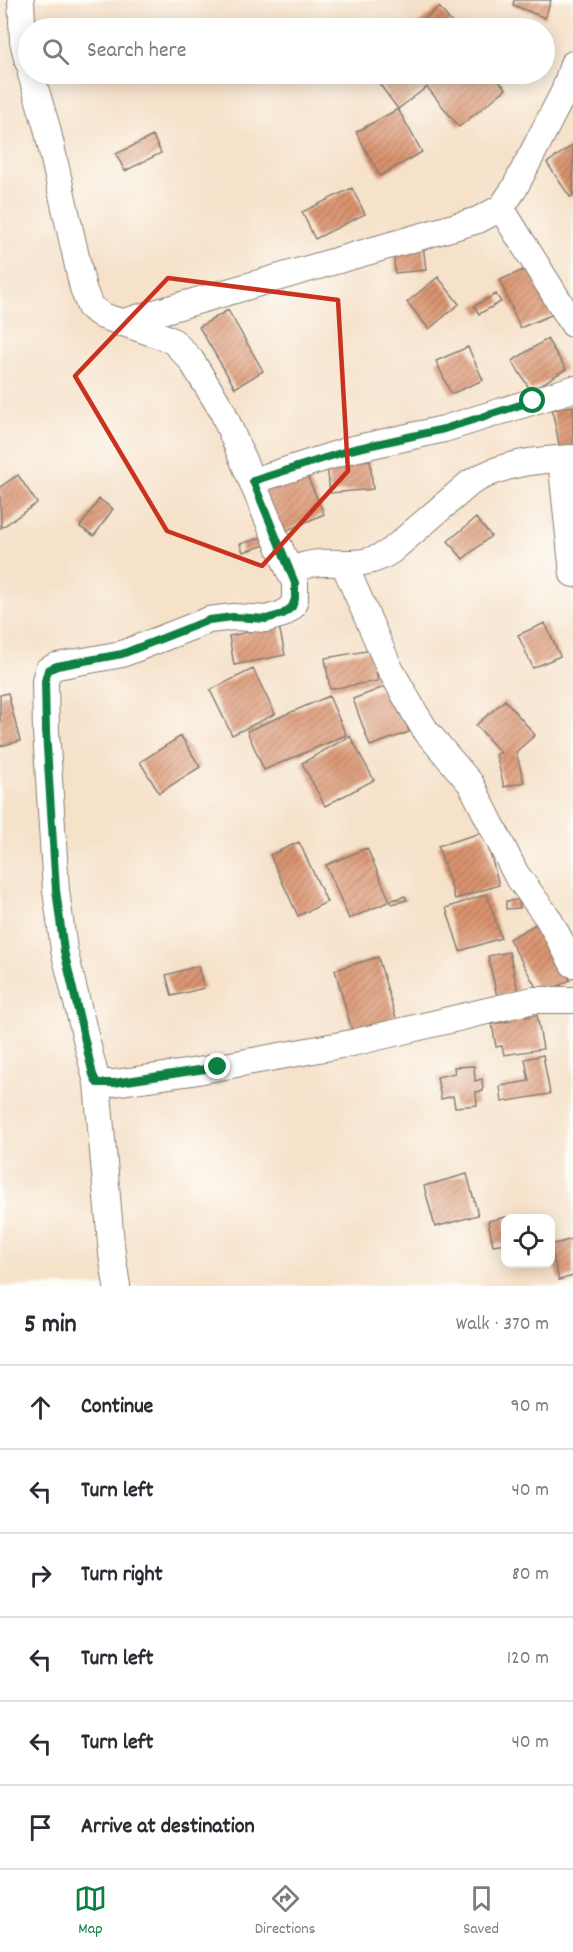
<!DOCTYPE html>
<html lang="en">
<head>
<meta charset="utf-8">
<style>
  :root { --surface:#fff; --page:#f7f7f7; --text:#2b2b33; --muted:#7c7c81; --line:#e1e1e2; --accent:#0b8043 }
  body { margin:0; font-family:Dekko,sans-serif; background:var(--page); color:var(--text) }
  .controls { position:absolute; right:18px; bottom:18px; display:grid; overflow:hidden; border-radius:12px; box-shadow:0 3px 15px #0003 }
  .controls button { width:54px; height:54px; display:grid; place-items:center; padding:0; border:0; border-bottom:2px solid var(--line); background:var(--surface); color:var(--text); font:30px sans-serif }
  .stop { position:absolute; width:18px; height:18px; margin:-14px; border:4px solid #0b8043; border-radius:50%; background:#fff }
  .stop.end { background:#0b8043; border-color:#fff; box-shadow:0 2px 6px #0008 }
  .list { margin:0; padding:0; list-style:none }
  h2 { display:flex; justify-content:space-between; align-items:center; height:78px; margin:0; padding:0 24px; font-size:26px }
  h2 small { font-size:20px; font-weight:400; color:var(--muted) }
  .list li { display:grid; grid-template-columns:39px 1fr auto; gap:18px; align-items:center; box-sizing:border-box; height:84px; padding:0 24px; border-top:2px solid var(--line) }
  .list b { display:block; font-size:22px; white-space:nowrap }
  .list em { font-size:20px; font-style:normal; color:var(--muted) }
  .icon { flex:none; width:33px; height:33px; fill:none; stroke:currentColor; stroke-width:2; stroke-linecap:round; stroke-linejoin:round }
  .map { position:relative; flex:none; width:573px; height:1286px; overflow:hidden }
  .search { position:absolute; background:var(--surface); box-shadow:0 3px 15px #0003; left:18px; right:18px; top:18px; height:66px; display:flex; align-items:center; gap:15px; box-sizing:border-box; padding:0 21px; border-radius:33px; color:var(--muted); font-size:22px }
  .sheet { height:582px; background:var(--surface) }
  nav { display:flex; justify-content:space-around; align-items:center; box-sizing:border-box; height:84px; border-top:2px solid var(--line); background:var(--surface); font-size:16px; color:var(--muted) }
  nav a { display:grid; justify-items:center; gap:3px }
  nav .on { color:var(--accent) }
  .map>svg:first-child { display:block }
  .building { fill:url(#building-hatch) }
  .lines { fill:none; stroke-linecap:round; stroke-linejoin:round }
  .minor-casing { stroke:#897e72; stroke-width:28 }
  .minor { stroke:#fff; stroke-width:26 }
  .route { stroke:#0b8043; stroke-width:8 }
  .marked { fill:none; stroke:#c8321e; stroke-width:4.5; stroke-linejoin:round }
</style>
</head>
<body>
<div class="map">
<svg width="573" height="1286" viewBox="0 0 573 1286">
  <defs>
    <pattern id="building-hatch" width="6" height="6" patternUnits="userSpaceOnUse" patternTransform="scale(1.5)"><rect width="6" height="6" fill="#da936e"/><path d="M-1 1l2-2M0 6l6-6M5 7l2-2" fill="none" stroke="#b0775a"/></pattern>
  </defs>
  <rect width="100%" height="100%" fill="#fdfcf7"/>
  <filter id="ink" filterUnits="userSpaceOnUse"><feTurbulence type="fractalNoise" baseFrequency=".0167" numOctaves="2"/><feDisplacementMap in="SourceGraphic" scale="12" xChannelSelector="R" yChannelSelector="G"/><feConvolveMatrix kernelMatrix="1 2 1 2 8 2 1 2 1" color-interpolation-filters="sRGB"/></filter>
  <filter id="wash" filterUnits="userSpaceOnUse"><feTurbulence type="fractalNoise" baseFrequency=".008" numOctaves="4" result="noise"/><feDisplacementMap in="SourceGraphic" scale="24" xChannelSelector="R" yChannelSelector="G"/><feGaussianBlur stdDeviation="1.35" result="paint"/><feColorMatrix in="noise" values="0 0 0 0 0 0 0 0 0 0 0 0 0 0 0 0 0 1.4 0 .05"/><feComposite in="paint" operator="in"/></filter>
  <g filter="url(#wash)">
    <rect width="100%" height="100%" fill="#f6e1c9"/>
    <g id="blocks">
      <path class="building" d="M514 0H551L545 18 513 5Z
        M439 7 456 28H413Z
        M372 74H493L506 89 459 127 427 87 398 109Z
        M398 109 422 152 380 176 356 132Z
        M153 136 161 153 125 171 116 154Z
        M573 145V195L570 197 547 163Z
        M352 188 365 214 315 239 302 212Z
        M423 244 426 270 395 273 393 246Z
        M531 267 551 315 520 328 500 280Z
        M438 277 459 304 429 329 407 302Z
        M496 294 501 302 479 314 474 306Z
        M228 310 263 371 235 388 199 327Z
        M547 339 566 369 531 391 512 361Z
        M468 347 483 380 451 394 436 361Z
        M573 406V450L561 453 552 410Z
        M370 460 373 489 330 493 327 465Z
        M305 471 324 514 281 533 262 490Z
        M18 475 37 503 1 528 0 487Z
        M99 499 113 509 94 536 80 527Z
        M476 518 491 536 463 559 448 541Z
        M267 536 269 544 243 552 240 544Z
        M545 623 560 656 533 668 518 635Z
        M279 626 285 655 234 665 229 636Z
        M372 650 378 681 330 689 325 658Z
        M253 669 275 714 232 735 210 690Z
        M392 684 409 732 370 746 353 699Z
        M8 693 20 741 0 746V695Z
        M329 696 346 735 264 770 247 731Z
        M505 700 535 735 516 752 524 782 504 787 496 754 501 753 476 725Z
        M181 736 200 767 159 793 140 762Z
        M350 736 374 780 325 806 302 763Z
        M484 832 499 885 455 899 438 846Z
        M299 842 327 902 298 916 270 855Z
        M367 848 390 901 349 919 326 865Z
        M487 894 501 938 460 951 446 908Z
        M405 896 407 900 392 904 390 901Z
        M519 900 520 908 506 909V901Z
        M538 923 570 980 541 996 509 939Z
        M509 952 518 991 497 996 488 956Z
        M378 957 397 1022 353 1034 335 970Z
        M198 966 204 988 172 996 166 975Z
        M524 1011 525 1017 537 1015 543 1049 504 1055 502 1046 496 1047 492 1024 511 1021 509 1013Z
        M543 1055 550 1094 502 1102 500 1086 529 1081 525 1059Z
        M474 1066 475 1081 482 1079 483 1091 476 1092 477 1105 455 1107 453 1096 441 1099 437 1077 455 1073 454 1067Z
        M467 1174 478 1215 435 1227 424 1186Z
        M506 1217V1243L493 1245 488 1221Z
        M573 1239V1276L559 1280 550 1245Z"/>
    </g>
  </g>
  <g filter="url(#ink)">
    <use href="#blocks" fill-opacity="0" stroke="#897e72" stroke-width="1.5"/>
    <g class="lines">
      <g class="minor-casing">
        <path id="minor" d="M21 0 23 41 28 62
          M31 74 47 128 83 288 90 307 103 316 164 337 174 342 191 360 222 410 289 570 295 583V599L292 607 283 614 266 619 233 617 209 620 122 654 57 666 48 670 45 681 46 731 56 890 64 950 97 1083H114L192 1072 352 1043 533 1000H573
          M501 208 573 324
          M120 323 478 220 501 208 514 189 564 92 573 64
          M561 459 573 574
          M253 481 349 450 444 429 573 389
          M344 564 389 667 416 715 426 731 471 784 516 874 548 918 573 964
          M289 570C300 567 310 563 322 563 350 562 366 567 391 551L470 483C503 463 535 460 573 458
          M97 1083 112 1254 117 1286"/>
      </g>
      <use href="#minor" class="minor"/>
    </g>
  </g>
  <g class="lines" filter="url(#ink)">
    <path class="route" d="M218 1067 114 1083H97L93 1075 64 951 56 890 46 731 45 681 48 670 57 666 122 654 209 620 233 617 266 619 283 614 292 607 295 599V583L253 481 350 450 444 429 533 401"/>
  </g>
  <path class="marked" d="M168 278 338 300 348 471 262 566 167 531 75 376Z"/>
</svg>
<div class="controls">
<button><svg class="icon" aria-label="locate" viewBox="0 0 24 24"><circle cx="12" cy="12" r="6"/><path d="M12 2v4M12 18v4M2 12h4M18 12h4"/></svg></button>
</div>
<div class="stop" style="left:533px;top:401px"></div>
<div class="stop end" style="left:218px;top:1067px"></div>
<div class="search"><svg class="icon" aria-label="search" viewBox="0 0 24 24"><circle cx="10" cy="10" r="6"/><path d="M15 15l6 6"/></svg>Search here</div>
</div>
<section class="sheet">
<h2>5 min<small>Walk · 370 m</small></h2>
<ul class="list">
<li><svg class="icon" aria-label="ahead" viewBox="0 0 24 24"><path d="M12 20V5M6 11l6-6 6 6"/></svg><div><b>Continue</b></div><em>90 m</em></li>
<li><svg class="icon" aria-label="left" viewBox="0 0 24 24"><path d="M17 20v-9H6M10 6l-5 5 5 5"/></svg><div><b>Turn left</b></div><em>40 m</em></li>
<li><svg class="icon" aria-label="right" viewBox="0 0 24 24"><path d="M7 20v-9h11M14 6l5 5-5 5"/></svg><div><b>Turn right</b></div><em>80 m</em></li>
<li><svg class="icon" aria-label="left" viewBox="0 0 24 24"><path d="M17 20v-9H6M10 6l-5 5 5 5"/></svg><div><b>Turn left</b></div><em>120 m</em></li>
<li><svg class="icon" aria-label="left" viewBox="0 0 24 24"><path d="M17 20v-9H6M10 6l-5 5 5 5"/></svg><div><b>Turn left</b></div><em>40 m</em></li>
<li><svg class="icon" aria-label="arrive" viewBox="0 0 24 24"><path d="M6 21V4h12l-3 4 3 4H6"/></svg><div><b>Arrive at destination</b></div></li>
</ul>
</section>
<nav>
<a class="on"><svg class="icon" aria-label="map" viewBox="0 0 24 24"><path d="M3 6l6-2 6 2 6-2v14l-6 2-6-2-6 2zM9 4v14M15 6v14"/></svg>Map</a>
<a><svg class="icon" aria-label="directions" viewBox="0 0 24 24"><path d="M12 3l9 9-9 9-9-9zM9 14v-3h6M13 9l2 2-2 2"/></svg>Directions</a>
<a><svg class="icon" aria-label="saved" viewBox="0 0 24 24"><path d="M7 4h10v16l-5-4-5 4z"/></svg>Saved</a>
</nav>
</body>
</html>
